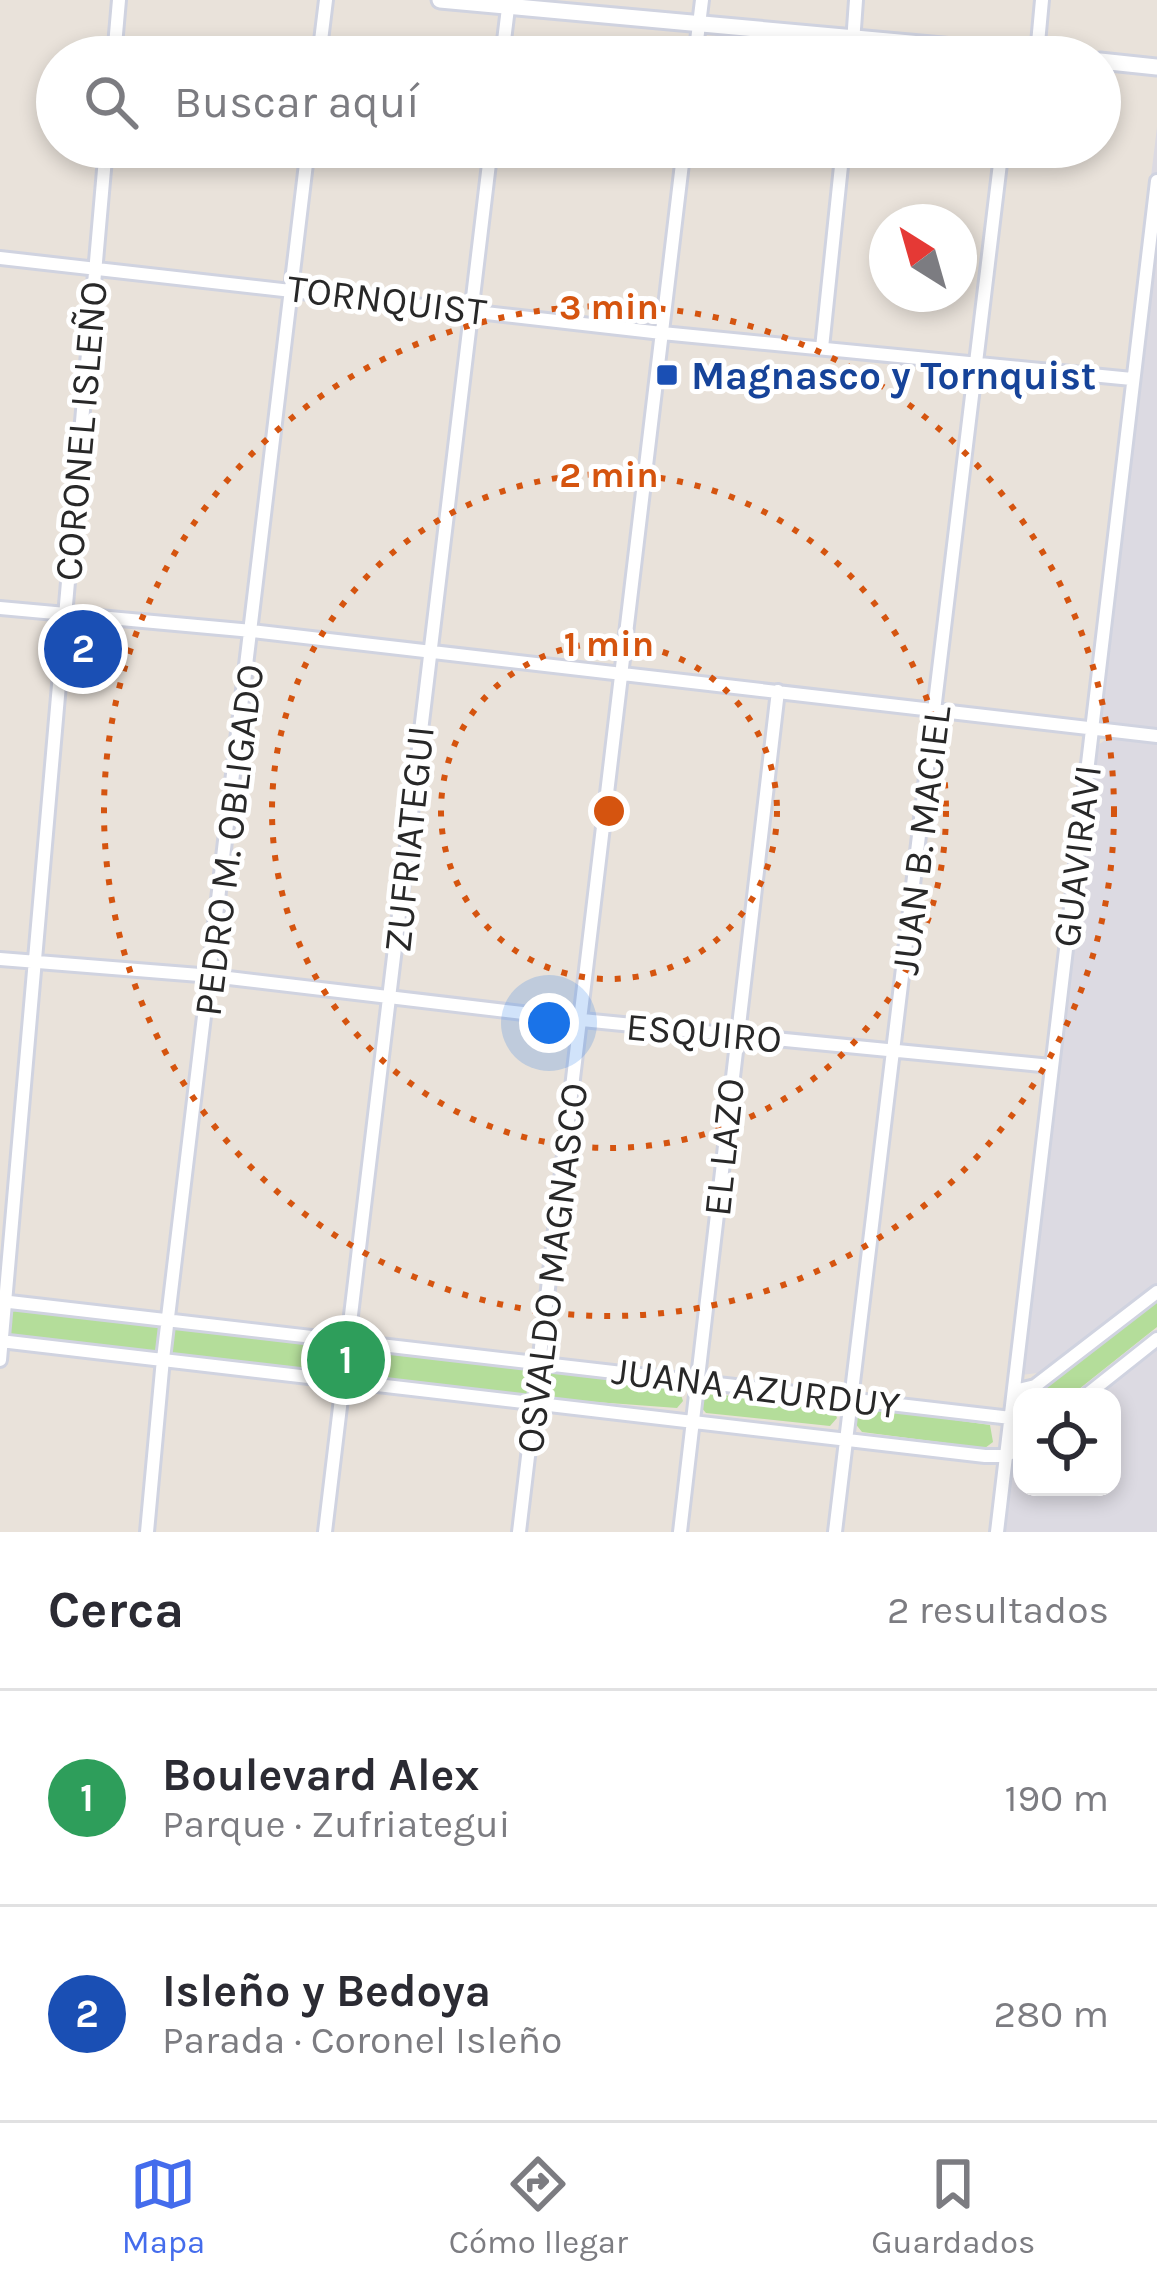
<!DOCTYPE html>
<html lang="es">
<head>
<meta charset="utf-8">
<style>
  :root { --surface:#fff; --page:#f2f2f3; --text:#2b2b33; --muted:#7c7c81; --line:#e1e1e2; --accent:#446cec }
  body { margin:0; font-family:Karla,sans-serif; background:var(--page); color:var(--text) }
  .controls { position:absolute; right:36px; bottom:36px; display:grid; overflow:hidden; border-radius:24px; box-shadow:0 6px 18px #0003 }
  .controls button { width:108px; height:108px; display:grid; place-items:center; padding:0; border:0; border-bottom:3px solid var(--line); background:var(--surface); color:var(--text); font:60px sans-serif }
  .compass { position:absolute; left:869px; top:204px; width:108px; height:108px; border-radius:50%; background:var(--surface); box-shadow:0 6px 18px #0003; rotate:323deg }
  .you { position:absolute; left:549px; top:1023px; width:42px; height:42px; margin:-30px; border:9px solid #fff; border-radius:50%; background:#1a73e8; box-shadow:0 0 0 18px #1a73e833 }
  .badge { display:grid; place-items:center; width:78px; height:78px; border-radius:50%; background:var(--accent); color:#fff; font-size:39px; font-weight:700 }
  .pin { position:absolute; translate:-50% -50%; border:6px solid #fff; box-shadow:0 3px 12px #0006 }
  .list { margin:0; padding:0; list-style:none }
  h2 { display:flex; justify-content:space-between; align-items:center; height:156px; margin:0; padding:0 48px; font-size:51px }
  h2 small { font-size:39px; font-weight:400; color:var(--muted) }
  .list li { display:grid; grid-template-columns:78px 1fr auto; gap:36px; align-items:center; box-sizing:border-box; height:216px; padding:0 48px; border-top:3px solid var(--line) }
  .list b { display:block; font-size:45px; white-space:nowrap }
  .list p { margin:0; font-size:39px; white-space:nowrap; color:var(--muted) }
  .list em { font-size:39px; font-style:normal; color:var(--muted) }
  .icon { flex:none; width:66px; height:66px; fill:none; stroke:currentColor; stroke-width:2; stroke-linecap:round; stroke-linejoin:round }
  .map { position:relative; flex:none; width:1157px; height:1532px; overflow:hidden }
  .search { position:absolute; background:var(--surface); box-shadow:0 6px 18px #0003; left:36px; right:36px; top:36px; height:132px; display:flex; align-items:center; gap:30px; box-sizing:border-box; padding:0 42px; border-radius:66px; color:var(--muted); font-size:45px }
  .sheet { height:588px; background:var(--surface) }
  nav { display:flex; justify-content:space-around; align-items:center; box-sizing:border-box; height:168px; border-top:3px solid var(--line); background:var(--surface); font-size:33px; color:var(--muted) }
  nav a { display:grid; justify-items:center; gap:6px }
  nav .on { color:var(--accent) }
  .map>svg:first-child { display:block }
  .industrial { fill:#dcdae2 }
  .green { fill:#b4dd9a }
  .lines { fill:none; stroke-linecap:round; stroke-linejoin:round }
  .minor-casing { stroke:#d0d3e0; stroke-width:18 }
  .tertiary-casing { stroke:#d0d3e0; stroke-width:21 }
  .minor { stroke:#fff; stroke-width:12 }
  .tertiary { stroke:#fff; stroke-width:15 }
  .ring { fill:none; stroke:#d5540f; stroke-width:6; stroke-dasharray:6 12 }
  .transit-dot { fill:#1a4fb4; stroke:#fff; stroke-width:4.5 }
  .labels { text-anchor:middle; stroke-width:10; stroke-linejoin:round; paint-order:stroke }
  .street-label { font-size:39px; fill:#282828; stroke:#fff }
  .transit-label { font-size:39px; font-weight:bold; fill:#164399; stroke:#fff; text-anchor:start }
  .centre { fill:#d5540f; stroke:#fff; stroke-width:6 }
  .ring-label { font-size:36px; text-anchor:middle; font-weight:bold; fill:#d5540f; stroke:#fff; stroke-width:10; stroke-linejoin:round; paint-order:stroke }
</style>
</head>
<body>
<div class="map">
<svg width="1157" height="1532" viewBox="0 0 1157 1532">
  <rect width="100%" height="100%" fill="#e9e2da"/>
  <path class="industrial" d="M1157 127V729L1085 720Z
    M1108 738 1157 744V1284L1046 1372 1021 1375 1094 748Z
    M1157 1343V1532H1002L1009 1465 1022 1451V1487H1112V1397H1090Z"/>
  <path class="green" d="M1157 1300V1327L1069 1397H1034Z
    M7 1309 538 1365 679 1389 683 1401 677 1408 528 1397 0 1336Z
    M708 1394 831 1404 837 1418 830 1426 706 1413 700 1406Z
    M862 1407 990 1425 993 1442 985 1448 862 1432 854 1422Z"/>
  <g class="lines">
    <g class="minor-casing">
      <path id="minor" d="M1037 54 1042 0
        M114 57 119 0
        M319 57 326 0
        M502 57 509 0
        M695 57 702 0
        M852 57 856 0
        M0 258 662 333 1132 379
        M822 348 843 147
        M0 608 252 631 1157 736
        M0 959 212 976 582 1020 1051 1066
        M1 1301 1011 1418
        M0 1341 985 1456H1006L1022 1445
        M0 1360 106 147
        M1015 1391 1035 1386 1157 1292
        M1084 1397 1157 1339
        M147 1532 163 1359 308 147
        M325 1532 491 147
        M519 1532 684 147
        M680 1532 778 691
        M835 1532 1002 147
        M997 1532 1157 181"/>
    </g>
    <g class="tertiary-casing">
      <path id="tertiary" d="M440 0 1063 57
        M1100 61 1157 67"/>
    </g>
    <use href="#minor" class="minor"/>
    <use href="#tertiary" class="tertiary"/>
  </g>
  <g class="ring">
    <circle cx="609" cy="811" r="168"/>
    <circle cx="609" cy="811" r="337"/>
    <circle cx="609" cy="811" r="505"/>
  </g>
  <rect class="transit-dot" x="655" y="363" width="24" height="24" rx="6"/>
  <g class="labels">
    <g class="street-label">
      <text transform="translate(387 299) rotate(7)" y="14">TORNQUIST</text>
      <text transform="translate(80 431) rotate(-85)" y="14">CORONEL ISLEÑO</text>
      <text transform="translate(408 839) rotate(-84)" y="14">ZUFRIATEGUI</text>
      <text transform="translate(228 840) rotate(-83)" y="14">PEDRO M. OBLIGADO</text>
      <text transform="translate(920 840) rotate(-83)" y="14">JUAN B. MACIEL</text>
      <text transform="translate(1076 856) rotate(-83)" y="14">GUAVIRAVI</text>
      <text transform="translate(704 1032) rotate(5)" y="14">ESQUIRO</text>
      <text transform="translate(723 1147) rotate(-84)" y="14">EL LAZO</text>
      <text transform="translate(551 1268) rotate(-83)" y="14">OSVALDO MAGNASCO</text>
      <text transform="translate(756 1387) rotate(7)" y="14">JUANA AZURDUY</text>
    </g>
    <g class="transit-label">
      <text x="691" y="389">Magnasco y Tornquist</text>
    </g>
  </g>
  <circle cx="609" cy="811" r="18" class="centre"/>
  <g class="ring-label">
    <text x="609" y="319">3 min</text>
    <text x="609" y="487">2 min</text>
    <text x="609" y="656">1 min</text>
  </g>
</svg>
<div class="controls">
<button><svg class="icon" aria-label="locate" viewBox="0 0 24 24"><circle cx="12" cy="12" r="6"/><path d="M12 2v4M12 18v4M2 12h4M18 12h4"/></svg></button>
</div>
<svg class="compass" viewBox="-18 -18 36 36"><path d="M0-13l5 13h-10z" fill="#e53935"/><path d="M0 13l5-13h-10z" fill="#7c7c81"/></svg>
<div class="you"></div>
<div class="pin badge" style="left:346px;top:1360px;background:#2e9e5b">1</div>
<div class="pin badge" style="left:83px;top:649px;background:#1a4fb4">2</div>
<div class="search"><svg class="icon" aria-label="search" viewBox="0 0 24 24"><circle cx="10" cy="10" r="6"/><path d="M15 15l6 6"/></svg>Buscar aquí</div>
</div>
<section class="sheet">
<h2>Cerca<small>2 resultados</small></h2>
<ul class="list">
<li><span class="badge" style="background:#2e9e5b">1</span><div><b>Boulevard Alex</b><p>Parque · Zufriategui</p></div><em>190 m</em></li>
<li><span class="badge" style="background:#1a4fb4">2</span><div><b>Isleño y Bedoya</b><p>Parada · Coronel Isleño</p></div><em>280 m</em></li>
</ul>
</section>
<nav>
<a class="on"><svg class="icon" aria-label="map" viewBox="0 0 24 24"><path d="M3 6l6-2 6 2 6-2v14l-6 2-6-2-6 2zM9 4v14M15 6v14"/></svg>Mapa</a>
<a><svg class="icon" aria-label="directions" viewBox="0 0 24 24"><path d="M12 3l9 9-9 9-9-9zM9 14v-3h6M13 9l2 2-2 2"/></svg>Cómo llegar</a>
<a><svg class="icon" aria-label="saved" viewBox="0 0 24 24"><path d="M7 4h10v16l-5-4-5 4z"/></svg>Guardados</a>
</nav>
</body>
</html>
